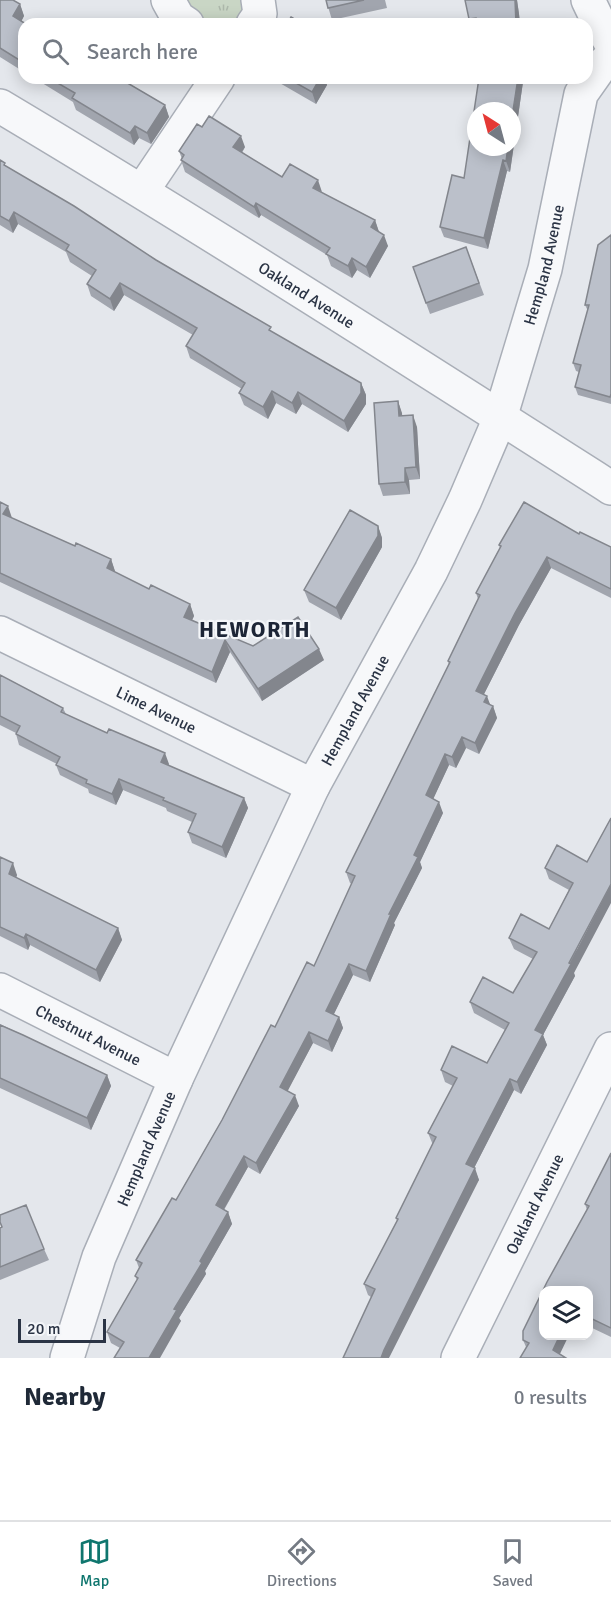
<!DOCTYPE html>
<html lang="en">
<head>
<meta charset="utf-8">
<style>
  :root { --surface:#fff; --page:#f2f2f3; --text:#1f2937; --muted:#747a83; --line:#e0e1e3; --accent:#0f766e }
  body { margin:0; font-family:Signika,sans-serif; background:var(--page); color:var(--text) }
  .controls { position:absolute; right:18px; bottom:18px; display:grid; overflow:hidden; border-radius:12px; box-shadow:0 3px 15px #0003 }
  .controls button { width:54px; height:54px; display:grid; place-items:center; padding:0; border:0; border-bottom:2px solid var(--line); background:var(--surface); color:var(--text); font:30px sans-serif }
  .compass { position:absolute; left:467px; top:102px; width:54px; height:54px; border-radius:50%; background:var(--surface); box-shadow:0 3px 15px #0003; rotate:324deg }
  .scale { position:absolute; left:18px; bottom:15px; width:88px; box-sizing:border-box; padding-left:6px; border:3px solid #2b3445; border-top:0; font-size:16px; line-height:21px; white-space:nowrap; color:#2b3445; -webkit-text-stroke:4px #f4f6f9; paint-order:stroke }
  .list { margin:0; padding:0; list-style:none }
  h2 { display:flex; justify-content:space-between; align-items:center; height:78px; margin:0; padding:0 24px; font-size:26px }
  h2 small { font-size:20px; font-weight:400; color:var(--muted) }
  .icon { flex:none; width:33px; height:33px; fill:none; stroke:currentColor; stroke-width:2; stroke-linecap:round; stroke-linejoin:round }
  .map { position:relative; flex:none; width:611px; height:1358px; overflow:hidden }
  .search { position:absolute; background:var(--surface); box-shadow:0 3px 15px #0003; left:18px; right:18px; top:18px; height:66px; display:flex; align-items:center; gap:15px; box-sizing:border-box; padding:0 21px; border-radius:18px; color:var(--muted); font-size:22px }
  .sheet { height:162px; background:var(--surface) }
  nav { display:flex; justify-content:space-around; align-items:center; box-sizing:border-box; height:84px; border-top:2px solid var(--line); background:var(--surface); font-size:16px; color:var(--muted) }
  nav a { display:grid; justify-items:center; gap:3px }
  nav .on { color:var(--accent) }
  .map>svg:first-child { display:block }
  .grass { fill:url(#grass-tufts) }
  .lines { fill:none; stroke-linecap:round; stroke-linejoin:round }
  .minor-casing { stroke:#a9aeb7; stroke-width:36 }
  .minor { stroke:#f7f8fa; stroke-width:33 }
  .wall { fill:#a1a5ae }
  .shaded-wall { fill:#83868d }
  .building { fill:#bbc0ca; stroke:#83868d; stroke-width:1.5 }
  .labels { text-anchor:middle; stroke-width:4.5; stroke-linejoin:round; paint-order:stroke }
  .street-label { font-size:16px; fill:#2b3445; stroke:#f4f6f9 }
  .district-label { font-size:22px; font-weight:bold; letter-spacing:1.5px; fill:#1d2536; stroke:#f4f6f9 }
</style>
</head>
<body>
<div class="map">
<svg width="611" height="1358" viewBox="0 0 611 1358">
  <defs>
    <pattern id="grass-tufts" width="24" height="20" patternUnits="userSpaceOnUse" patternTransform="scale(1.5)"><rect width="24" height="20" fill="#c9d6c5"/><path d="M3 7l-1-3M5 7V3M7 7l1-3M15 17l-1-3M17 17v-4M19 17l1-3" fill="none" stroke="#adb8ab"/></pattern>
  </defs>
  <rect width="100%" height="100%" fill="#e4e7ec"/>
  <path class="grass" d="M179 0H247L241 24H208L180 7Z"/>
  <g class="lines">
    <g class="minor-casing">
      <g id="minor">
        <path d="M168 0 178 18 187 24"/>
        <path d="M588 0 599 23 611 43"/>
        <path d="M253 24 260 14 258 0"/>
        <path id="s1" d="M0 106C206 229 409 359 611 488"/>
        <path d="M142 191 218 78"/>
        <path id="s2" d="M0 633 313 786"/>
        <path id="s3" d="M0 990 176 1079"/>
        <path id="s4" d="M67 1358 99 1257 176 1079 313 786 431 571 465 500 500 418 545 269 581 94 600 67 611 57"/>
        <path id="s5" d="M458 1358 611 1049"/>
      </g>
    </g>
    <use href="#minor" class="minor"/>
  </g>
  <path class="wall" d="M0 0 20 4 24 16 21 21 24 24V72L0 57Z
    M326 0H385L387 8 332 20Z
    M465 0H517L519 14 520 24H471Z
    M34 78H119L165 105 169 117 151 144 139 138 134 145 76 110 73 102Z
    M271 78H325L327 85 316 104Z
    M523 82 510 172 507 171 488 249 444 237 440 227 464 178Z
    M245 147 242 153 282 177 322 193 375 220 379 232 388 246 370 278 357 270 352 278 331 266 327 255 261 215 259 218 185 172 181 160 182 159 179 151Z
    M0 160 6 166 272 332 361 383 366 395V404L348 432 302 404 296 414 276 403 268 419 244 405 239 393 242 389 190 358 186 346 193 335 124 295 114 311 91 296 87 284 92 276 70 262 66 252 18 224 13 233 0 225Z
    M611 235V404L578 395 575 387 579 372 576 371 573 363 588 311 585 305Z
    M466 247 484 295 430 314 413 267Z
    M398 401 402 415 417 427 420 479 409 480 410 494 383 496 379 484Z
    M0 502 12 518 75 546 111 559 115 572 149 589 190 604 194 616 192 620 253 646 324 660 262 701 230 652 216 683 0 582Z
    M378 526 382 538V547L341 620 309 602 304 590Z
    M579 534 611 547V598L551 568 519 625 484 694 491 706H493L497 718 479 754 466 748 456 768 449 765 433 799 443 813 420 862 422 868 394 923 395 925 370 982 353 975 334 1014 339 1017 343 1028 332 1052 313 1043 287 1091 299 1106 260 1174 248 1167 224 1210 228 1212 232 1224 205 1271 206 1274 179 1318 181 1321 120 1348 111 1343 107 1332 137 1280 135 1276 139 1268 136 1260 176 1200 275 1027 314 966 352 884 350 883 346 872 449 665 448 661 478 599 476 593 500 548 499 545Z
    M0 675 63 708 66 714 169 764 168 765 244 798 248 808 226 858 192 843 188 832 192 822 167 811 166 808 123 790 116 805 89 793 88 789 60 775 56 765 57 764 19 745 16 734V733L0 725Z
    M0 857 17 875 16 878 118 928 122 940 100 982 30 945 28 950 0 936Z
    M587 862 574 973 575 976 543 1035 547 1045 521 1094 514 1090 474 1168 479 1180 371 1297 368 1295 364 1284 397 1221 396 1218 433 1145 428 1133 453 1086 445 1082 441 1070 487 1063 505 1030 474 1013 470 1002 513 993 533 959 514 949 509 938 549 929 569 890 549 879 545 868Z
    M0 1024 107 1075 111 1086 91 1130 0 1088Z
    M611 1153V1337L588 1326V1290L543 1335 526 1347 523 1340 587 1210 585 1204Z
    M0 1223 44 1249 49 1260 0 1280V1228L2 1227Z"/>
  <path class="shaded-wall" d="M515 0H517L519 14 520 24H516Z
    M20 4 24 16 18 28 13 16Z
    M320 78H325L327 85 316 104 312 92Z
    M518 78H522L523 82 510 172 506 161 508 147H512V117Z
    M165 105 169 117 151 144 147 133Z
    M135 126 139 138 134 145 130 133Z
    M241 136 245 147 237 159 233 147Z
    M503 160 507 171 488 249 484 238Z
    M318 180 322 192 313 188Z
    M256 203 261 215 259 218 254 207Z
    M14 212 18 224 13 233 9 221Z
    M375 220 379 232 371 227Z
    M384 235 388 246 370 278 366 267Z
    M352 258 357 270 352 278 348 266Z
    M120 283 124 295 114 311 110 299Z
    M361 383 366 395V404L348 432 344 421Z
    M272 391 276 403 268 419 263 407Z
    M298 392 302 404 296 414 292 403Z
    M398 401 402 413 403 427 399 416Z
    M413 415 417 427 420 479 416 467Z
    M405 468 409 480 410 494 405 482Z
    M8 506 12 518 3 514Z
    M378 526 382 538V547L341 620 336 608Z
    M547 557 551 568 519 625 480 702 476 691 515 613Z
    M111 559 115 571 111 580 107 568Z
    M190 604 194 616 188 629 184 617Z
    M225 640 230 652 216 683 212 672Z
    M319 649 324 660 262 701 258 689Z
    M487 696 491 707 484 702Z
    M493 706 497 718 479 754 475 743Z
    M462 737 466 748 456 768 452 757Z
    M165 753 169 764 165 773 161 762Z
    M445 754 449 765 430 806 426 795Z
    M119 779 123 790 116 805 112 794Z
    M244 798 248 808 226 858 222 847Z
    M439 802 443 813 420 862 422 868 394 923 395 925 370 982 366 971 414 855Z
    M13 863 17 875 13 885 9 874Z
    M611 884V903L574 973 575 976 543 1035 547 1045 521 1094 517 1082 535 1030Z
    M118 928 122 940 100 982 96 970Z
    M26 934 30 945 28 950 24 938Z
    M349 964 353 975 330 1022 326 1011Z
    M339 1017 343 1028 332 1052 328 1041Z
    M309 1032 313 1043 284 1098 280 1087Z
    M107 1075 111 1086 91 1130 87 1118Z
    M510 1079 514 1090 470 1176 466 1164Z
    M295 1095 299 1106 260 1174 256 1163Z
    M244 1156 248 1167 220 1216 216 1205Z
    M475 1168 479 1180 389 1358H381L384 1350Z
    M228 1212 232 1224 205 1271 206 1274 179 1318 181 1321 160 1358H149L200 1261Z
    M560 1335H569L558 1358 553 1350Z"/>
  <path class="building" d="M0 0H13L20 4 13 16 26 24H24V63L0 48Z
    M326 0H364L328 8Z
    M465 0H515L516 24H476V18L469 19Z
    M291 17 303 24H287Z
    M49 78H119L165 105 147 133 135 126 130 133 72 98 75 93Z
    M287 78H320L312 92Z
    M479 78H518L512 117V111H476V147H508L506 161 503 160 484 238 440 227 452 175 464 178Z
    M209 116 241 136 233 147 282 177 290 164 318 180 313 188 375 220 371 227 384 235 366 267 352 258 348 266 326 254 330 248 256 203 254 207 181 160 184 155 179 151 197 124 202 127Z
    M0 160 5 163 4 165 74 206 156 260 271 327 269 330 361 383V393L344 421 298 392 292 403 272 391 263 407 239 393 245 383 186 346 197 328 120 283 110 299 87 284 96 270 66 250 69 245 14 212 9 221 0 216Z
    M611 235V394L610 397 575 387 581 365 573 363 589 305H585L598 245Z
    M466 247 479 283 426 303 413 267Z
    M398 401 399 416 413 415 416 467 405 468V482L379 484 374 403Z
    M0 502 8 506 3 514 75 546 76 543 111 559 107 568 149 589 151 585 190 604 184 617 253 646 298 617 319 649 258 689 225 640 212 672 0 573Z
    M524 502 579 534 580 532 611 547V589L547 557 515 613 476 691 487 696 484 702 493 706 475 743 462 737 452 757 445 754 426 795 439 802 414 855 418 857 389 914H391L366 971 349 964 326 1011 339 1017 328 1041 309 1032 280 1087 295 1095 256 1163 244 1156 216 1205 228 1212 200 1261 202 1263 174 1309 177 1310 149 1358H114L124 1342 107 1332 138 1278 135 1276 142 1263 136 1260 172 1198 176 1200 222 1120 271 1025 275 1027 307 962 314 966 355 876 346 872 450 662 448 661 480 595 476 593 501 546 499 545Z
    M350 510 378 526V536L336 608 304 590Z
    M0 675 63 708 61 712 107 733 109 729 165 753 161 762 244 798 222 847 188 832 196 814 163 800 164 798 119 779 112 794 86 783 87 780 56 765 60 757 16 734 20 726 0 716Z
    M611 818V884L569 963 571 964 535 1030 543 1034 517 1082 510 1079 466 1164 475 1168 384 1350 381 1358H343L375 1289 364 1284 398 1219 396 1218 436 1137 428 1133 457 1078 441 1070 452 1046 487 1063 509 1023 470 1002 483 977 513 993 537 952 509 938 521 914 549 929 573 883 545 868 557 845 587 862Z
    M0 857 13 863 9 874 118 928 96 970 26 934 24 938 0 927Z
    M0 1025 23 1035 107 1075 87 1118 0 1078Z
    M611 1153V1328L588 1317V1290H543V1335H560L553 1350 566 1358H520L529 1343 523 1340V1331L547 1282 589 1206 585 1204Z
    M26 1205 44 1249 0 1267V1228L2 1227 0 1222V1215Z"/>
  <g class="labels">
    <g class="street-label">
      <text dy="6" stroke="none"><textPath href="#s4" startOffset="1196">Hempland Avenue</textPath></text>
      <text dy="6" stroke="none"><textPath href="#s1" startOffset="360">Oakland Avenue</textPath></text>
      <text dy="6" stroke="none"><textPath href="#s2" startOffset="174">Lime Avenue</textPath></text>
      <text dy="6" stroke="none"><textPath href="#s4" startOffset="710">Hempland Avenue</textPath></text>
      <text dy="6" stroke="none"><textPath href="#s3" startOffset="99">Chestnut Avenue</textPath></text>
      <text dy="6" stroke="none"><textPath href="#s4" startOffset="224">Hempland Avenue</textPath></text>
      <text dy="6" stroke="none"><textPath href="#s5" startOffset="172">Oakland Avenue</textPath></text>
    </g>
    <g class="district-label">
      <text x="255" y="637">HEWORTH</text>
    </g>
  </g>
</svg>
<div class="controls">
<button><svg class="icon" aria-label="layers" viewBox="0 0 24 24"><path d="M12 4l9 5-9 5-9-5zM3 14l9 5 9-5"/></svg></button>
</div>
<svg class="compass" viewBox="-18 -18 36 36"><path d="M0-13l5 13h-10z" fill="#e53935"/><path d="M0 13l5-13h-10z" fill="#747a83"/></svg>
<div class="scale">20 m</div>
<div class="search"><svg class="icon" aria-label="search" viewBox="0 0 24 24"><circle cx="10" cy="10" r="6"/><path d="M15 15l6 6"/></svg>Search here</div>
</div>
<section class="sheet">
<h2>Nearby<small>0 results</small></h2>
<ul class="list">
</ul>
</section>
<nav>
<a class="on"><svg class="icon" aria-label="map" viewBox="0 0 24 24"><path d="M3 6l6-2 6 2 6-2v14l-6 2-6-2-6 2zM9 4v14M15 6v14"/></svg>Map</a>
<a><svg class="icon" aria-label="directions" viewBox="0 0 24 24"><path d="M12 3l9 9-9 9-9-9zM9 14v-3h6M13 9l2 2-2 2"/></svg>Directions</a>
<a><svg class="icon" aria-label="saved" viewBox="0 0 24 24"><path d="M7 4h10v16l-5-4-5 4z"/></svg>Saved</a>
</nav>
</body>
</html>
